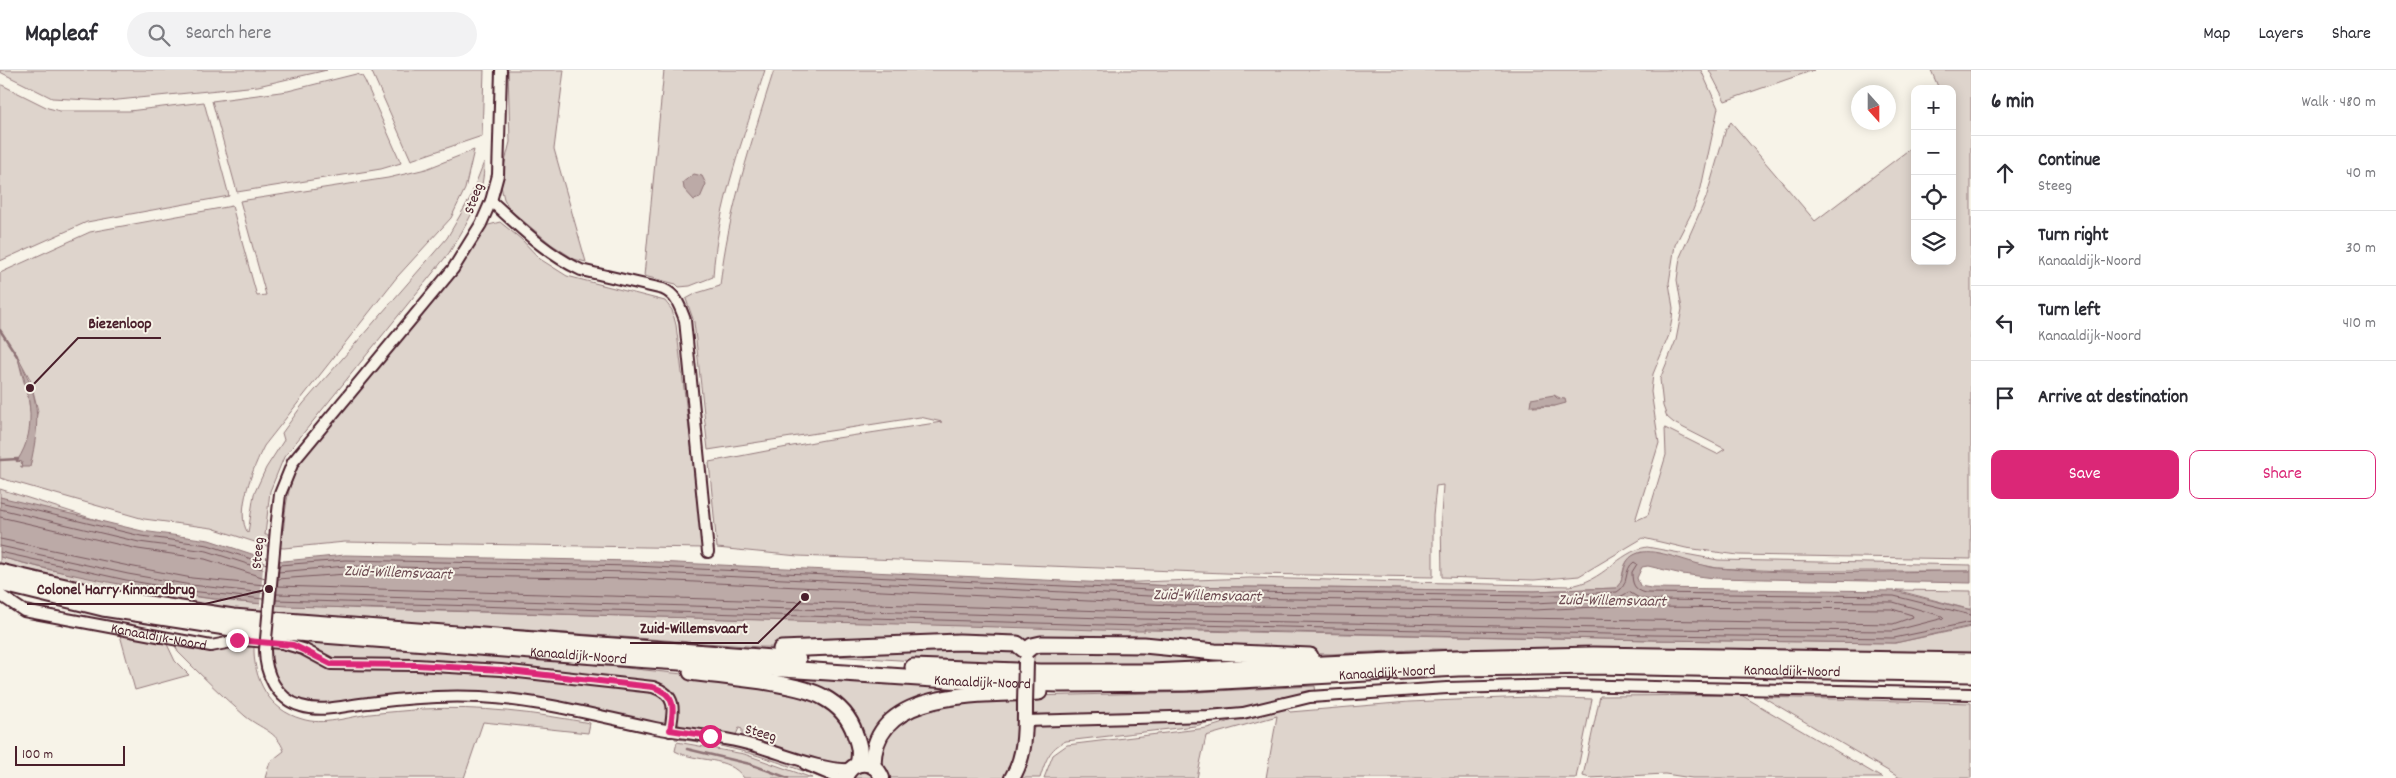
<!DOCTYPE html>
<html lang="en">
<head>
<meta charset="utf-8">
<style>
  :root { --surface:#fff; --page:#f2f2f3; --text:#2b2b33; --muted:#7c7c81; --line:#e1e1e2; --accent:#db2777 }
  body { margin:0; font-family:Dekko,sans-serif; background:var(--page); color:var(--text) }
  .controls { position:absolute; right:15px; top:15px; display:grid; overflow:hidden; border-radius:10px; box-shadow:0 2px 12px #0003 }
  .controls button { width:45px; height:45px; display:grid; place-items:center; padding:0; border:0; border-bottom:1px solid var(--line); background:var(--surface); color:var(--text); font:25px sans-serif }
  .compass { position:absolute; left:1851px; top:15px; width:45px; height:45px; border-radius:50%; background:var(--surface); box-shadow:0 2px 12px #0003; rotate:159deg }
  .scale { position:absolute; left:15px; bottom:12px; width:110px; box-sizing:border-box; padding-left:5px; border:2px solid #4a1f2b; border-top:0; font-size:14px; line-height:18px; white-space:nowrap; color:#4a1f2b; -webkit-text-stroke:4px #f7f3e8; paint-order:stroke }
  .stop { position:absolute; width:15px; height:15px; margin:-11px; border:4px solid #db2777; border-radius:50%; background:#fff }
  .stop.end { background:#db2777; border-color:#fff; box-shadow:0 1px 5px #0008 }
  .list { margin:0; padding:0; list-style:none }
  h2 { display:flex; justify-content:space-between; align-items:center; height:65px; margin:0; padding:0 20px; font-size:21px }
  h2 small { font-size:16px; font-weight:400; color:var(--muted) }
  .list li { display:grid; grid-template-columns:32px 1fr auto; gap:15px; align-items:center; box-sizing:border-box; height:75px; padding:0 20px; border-top:1px solid var(--line) }
  .list b { display:block; font-size:19px; white-space:nowrap }
  .list p { margin:0; font-size:16px; white-space:nowrap; color:var(--muted) }
  .list em { font-size:16px; font-style:normal; color:var(--muted) }
  .actions { display:flex; gap:10px; padding:15px 20px }
  .actions a { flex:1; padding:11px 0; border:1px solid var(--accent); border-radius:10px; text-align:center; font-size:18px; color:var(--accent) }
  .actions .main { background:var(--accent); color:#fff }
  .icon { flex:none; width:28px; height:28px; fill:none; stroke:currentColor; stroke-width:2; stroke-linecap:round; stroke-linejoin:round }
  .map { position:relative; flex:none; width:1971px; height:708px; overflow:hidden }
  header { display:flex; align-items:center; gap:30px; box-sizing:border-box; height:70px; padding:0 25px; background:var(--surface); border-bottom:1px solid var(--line) }
  header strong { font-size:24px }
  nav { display:flex; gap:28px; margin-inline-start:auto; font-size:18px }
  .search { width:350px; height:45px; background:var(--page); display:flex; align-items:center; gap:12px; box-sizing:border-box; padding:0 18px; border-radius:28px; color:var(--muted); font-size:19px }
  main { display:flex }
  aside { flex:1; background:var(--surface) }
  .map>svg:first-child { display:block }
  .green { fill:#ded4cc; stroke:#947a7c; fill-rule:evenodd }
  .water { fill:#bcaaa7; stroke:#8e7275 }
  .pier { fill:#f7f3e8 }
  .lines { fill:none; stroke-linecap:round; stroke-linejoin:round }
  .shore { stroke:#78575d; stroke-width:1 }
  .stream { stroke:#8e7275; stroke-width:2.5 }
  .minor-casing { stroke:#4a1f2b; stroke-width:14 }
  .major-casing { stroke:#4a1f2b; stroke-width:18 }
  .highway-casing { stroke:#4a1f2b; stroke-width:19 }
  .minor { stroke:#f7f3e8; stroke-width:10 }
  .major { stroke:#f7f3e8; stroke-width:14 }
  .highway { stroke:#f7f3e8; stroke-width:15 }
  .minor-bridge-casing { stroke:#4a1f2b; stroke-width:14; stroke-linecap:butt }
  .major-bridge-casing { stroke:#4a1f2b; stroke-width:18; stroke-linecap:butt }
  .minor-bridge { stroke:#f7f3e8; stroke-width:10 }
  .major-bridge { stroke:#f7f3e8; stroke-width:14 }
  .route { stroke:#db2777; stroke-width:6 }
  .labels { text-anchor:middle; stroke-width:4; stroke-linejoin:round; paint-order:stroke }
  .street-label { font-size:15px; fill:#4a1f2b; stroke:#f7f3e8 }
  .water-label { font-size:16px; font-style:italic; fill:#6c4950; stroke:#f7f3e8 }
  .leader { fill:none; stroke:#4a1f2b; stroke-width:2 }
  .callout-dot { fill:#4a1f2b; stroke:#f7f3e8; stroke-width:2 }
  .callout-label { font-size:16px; text-anchor:middle; font-weight:bold; fill:#4a1f2b; stroke:#f7f3e8; stroke-width:4; stroke-linejoin:round; paint-order:stroke }
</style>
</head>
<body>
<header>
<strong>Mapleaf</strong>
<div class="search"><svg class="icon" aria-label="search" viewBox="0 0 24 24"><circle cx="10" cy="10" r="6"/><path d="M15 15l6 6"/></svg>Search here</div>
<nav><a>Map</a><a>Layers</a><a>Share</a></nav>
</header>
<main>
<div class="map">
<svg width="1971" height="708" viewBox="0 0 1971 708">
  <rect width="100%" height="100%" fill="#f7f3e8"/>
  <filter id="ink" filterUnits="userSpaceOnUse"><feTurbulence type="fractalNoise" baseFrequency=".02" numOctaves="2"/><feDisplacementMap in="SourceGraphic" scale="10" xChannelSelector="R" yChannelSelector="G"/><feConvolveMatrix kernelMatrix="1 2 1 2 8 2 1 2 1" color-interpolation-filters="sRGB"/></filter>
  <g filter="url(#ink)">
    <path class="green" d="M0 0H327L258 16 108 31 52 28 0 2Z
      M371 0H484L482 66 411 90Z
      M508 0H564L554 79 586 192 574 189 551 174 510 140 504 129 500 112 510 72Z
      M664 0H765C744 67 717 136 713 207L690 216 679 217 676 214 644 206Z
      M774 0H1701L1718 38 1701 118 1693 140 1675 175 1669 213 1673 238 1672 249 1669 265 1653 304 1651 322 1659 373 1635 451 1648 445 1666 385 1665 358 1717 384 1725 379 1674 353 1667 347 1663 336 1660 309 1676 270 1682 239 1677 210 1680 187 1706 128 1726 59 1731 52 1815 151 1915 75V191H1952V19H1939L1931 0H1971V489L1738 485 1686 478 1643 468 1579 506 1534 510 1442 507 1441 446 1443 415 1436 416 1433 446V507L1250 504 798 486 717 478 709 392 824 370 942 352 920 347 708 380 694 252 686 229 697 223 720 216C728 141 752 71 774 0ZM1554 325 1562 329 1555 336 1533 337Z
      M1709 0H1814L1725 31Z
      M356 4 362 6 365 11 401 93 381 99 237 122 212 31 288 21Z
      M0 14 48 38 60 41H129L204 32 229 126 87 152 0 191Z
      M474 80 465 119 451 148 397 207 264 376C254 396 234 443 248 463L254 424 266 398 284 370 282 363 303 334 447 168 470 128 484 92C485 127 466 155 449 183L284 387 270 421 265 465H283C286 430 288 410 308 380L460 197 485 156 500 152 521 169 540 189 567 206 665 231 672 240 676 255 704 478 345 472 284 478 270 477 212 458 144 449 0 408V203L90 162 232 136 257 226 266 225 240 131 388 108 426 99ZM18 287 30 309 38 341 21 397 23 392 18 391C43 352 25 325 18 287Z
      M0 419 106 453 14 432 0 427Z
      M1647 477 1718 490 1971 495V501H1783L1717 498 1641 482C1616 491 1628 507 1616 518L1534 521 1172 516 1112 513 1250 508 1569 516C1604 512 1617 482 1647 477Z
      M0 487 46 499 189 526 239 532 366 539 1144 560 1654 570 1895 573 1971 557V585L1431 579 1331 584 760 577 512 559 397 554 187 537 0 497Z
      M1896 520 1971 521V539H1968Z
      M120 565 166 572 175 591 189 605 135 620Z
      M289 569 494 584 692 605 801 622 843 648 856 688 846 696 819 691 742 669V659L739 658 735 667 681 657 676 651 664 618 334 591 290 571Z
      M174 573 254 576C253 608 268 640 302 649 323 656 348 647 370 644 387 642 405 641 423 639 480 636 535 643 590 653L588 663 483 652 464 708H265L270 692 284 681C277 661 261 659 245 646 222 626 200 604 178 582Z
      M271 575 290 577 314 590 444 599 652 620 668 629V651L664 654 504 626 324 635C286 632 269 613 271 575Z
      M1011 576 1020 583 1021 597 778 583Z
      M1144 578 1272 593 1033 597 1035 580Z
      M696 599 1032 620 912 634 868 691 835 632Z
      M1315 616 1316 624 1225 642 1036 646 1032 642V626L1197 622Z
      M1741 625 1882 708H1692L1665 704 1590 708 1583 706 1600 626Z
      M1020 626 1018 678 1006 708H886L878 695 880 672 914 639Z
      M1529 627 1592 629 1576 708H1266L1277 646 1206 666 1197 708H1044L1053 685 1067 675 1207 658 1283 635 1290 642 1409 632Z
      M1763 627 1971 633V708H1900Z
      M1226 648 1195 656 1066 671C1049 678 1045 692 1040 708H1018L1030 663 1038 654Z
      M675 665 737 674 782 689 830 708H821C773 689 727 674 675 669Z
      M677 672 744 684 812 708H744C728 685 697 693 675 681Z
      M863 701 870 703 874 708H853L856 703Z"/>
    <path class="water" d="M694 104 702 106 706 114 700 128 694 130 684 119 683 112Z
      M16 283C40 329 41 347 30 397H21L22 392 17 391C40 357 28 319 16 283Z
      M1554 325 1557 328 1565 329 1566 333 1555 336H1530L1531 329Z
      M0 427 142 461 209 470 267 489 284 491 345 485 634 491 1172 516 1534 521 1616 518C1628 507 1618 486 1643 482 1660 479 1697 496 1717 498 1801 506 1887 501 1971 501V513L1714 508 1682 504 1648 496 1642 497 1637 508 1640 516 1651 518 1895 521 1971 540V556L1895 573 1654 570 1144 559 1145 561H1133L287 536C190 529 94 512 0 487Z"/>
    <path class="pier" d="M264 485 279 488 275 537 260 536Z"/>
    <g class="lines">
      <path class="shore" d="M0 432 141 466 208 475 267 494
        M0 439 139 472 207 481 266 500
        M0 447 138 479 205 489 265 508
        M0 469 129 496 192 508 265 515
        M0 476 128 504 191 515 264 523
        M0 482 126 510 190 521 263 529
        M279 495 345 490 633 496 1172 521 1534 526 1617 522C1630 515 1623 499 1634 492L1637 494 1632 502C1632 514 1634 520 1646 523L1894 526 1971 545
        M277 516 1140 542 1893 554 1913 547 1912 545 1892 539 1649 537 1629 532 1617 536 1534 540 1171 535 633 509 346 504 278 509
        M276 524 1140 549 1654 559 1893 561 1944 548 1942 546 1893 532 1650 530 1639 528 1629 522 1616 529 1534 533 1172 527 633 502 346 496 278 502
        M276 530 1137 556 1147 554 1654 565 1894 568 1971 552"/>
      <path class="stream" d="M0 260 17 286
        M0 390 18 389 17 391
        M687 679 750 694 788 708"/>
      <g class="minor-casing">
        <g id="minor">
          <path d="M491 131C519 156 546 184 581 200L663 219C677 225 680 237 685 250L708 482"/>
          <path d="M276 459 280 424 293 392 453 199 481 154 491 131 498 105 501 0"/>
          <path id="s1" d="M0 525 24 541 211 576 242 570 282 573 303 579 331 594 416 595 501 600 653 617C677 625 674 639 670 661"/>
          <path d="M265 580C265 603 276 629 301 636 323 643 346 635 368 633 405 628 443 625 481 627 540 630 597 646 655 658 687 664 720 666 752 675 779 682 823 701 850 699"/>
          <path d="M1025 651 1208 646 1243 643 1310 627 1447 618 1567 615 1971 624"/>
          <path d="M805 694 838 708"/>
        </g>
      </g>
      <g class="major-casing">
        <path id="major" d="M845 708C852 689 875 689 882 708
          M1012 708C1026 686 1025 658 1025 633"/>
      </g>
      <g class="highway-casing">
        <g id="highway">
          <path d="M0 502 122 530 233 547 798 590"/>
          <path id="s2" d="M0 513 103 538 232 558 634 589 964 611 1059 614 1186 613 1458 598 1597 596 1971 604"/>
          <path d="M781 579 959 572 1017 574 1026 581 1032 576 1041 574 1144 575 1215 582 1310 586"/>
          <path d="M913 597 1040 602H1151L1456 588 1593 585 1971 591"/>
          <path d="M691 602C724 607 797 612 823 627 838 635 850 648 855 664 859 675 861 683 858 694"/>
          <path d="M873 696C872 617 985 625 1039 622"/>
        </g>
      </g>
      <use href="#minor" class="minor"/>
      <use href="#major" class="major"/>
      <use href="#highway" class="highway"/>
      <g class="minor-bridge-casing">
        <path id="minor-bridge" d="M265 580 276 459"/>
      </g>
      <g class="major-bridge-casing">
        <path id="major-bridge" d="M1025 633 1026 591"/>
      </g>
      <use href="#minor-bridge" class="minor-bridge"/>
      <use href="#major-bridge" class="major-bridge"/>
    </g>
  </g>
  <g class="lines" filter="url(#ink)">
    <path class="route" d="M237 570 293 575 331 594 416 595 501 600 653 617C677 625 674 639 670 660L710 666"/>
  </g>
  <g class="labels">
    <g class="street-label">
      <text transform="translate(473 128) rotate(-70)" y="5">Steeg</text>
      <text transform="translate(257 483) rotate(-85)" y="5">Steeg</text>
      <text dy="5" stroke="none"><textPath href="#s1" startOffset="166">Kanaaldijk-Noord</textPath></text>
      <text dy="5" stroke="none"><textPath href="#s2" startOffset="584">Kanaaldijk-Noord</textPath></text>
      <text dy="5" stroke="none"><textPath href="#s2" startOffset="1799">Kanaaldijk-Noord</textPath></text>
      <text dy="5" stroke="none"><textPath href="#s2" startOffset="1394">Kanaaldijk-Noord</textPath></text>
      <text dy="5" stroke="none"><textPath href="#s2" startOffset="989">Kanaaldijk-Noord</textPath></text>
      <text transform="translate(761 662) rotate(16)" y="5">Steeg</text>
    </g>
    <g class="water-label">
      <text transform="translate(398 501) rotate(2)" y="6">Zuid-Willemsvaart</text>
      <text transform="translate(1207 524) rotate(1)" y="6">Zuid-Willemsvaart</text>
      <text transform="translate(1612 529) rotate(1)" y="6">Zuid-Willemsvaart</text>
    </g>
  </g>
  <path class="leader" d="M30 318L78 268H161M269 519L205 534H27M805 527L758 573H630"/>
  <g class="callout-dot">
    <circle cx="30" cy="318" r="5"/>
    <circle cx="269" cy="519" r="5"/>
    <circle cx="805" cy="527" r="5"/>
  </g>
  <g class="callout-label">
    <text x="120" y="258">Biezenloop</text>
    <text x="116" y="524">Colonel Harry Kinnardbrug</text>
    <text x="694" y="563">Zuid-Willemsvaart</text>
  </g>
</svg>
<div class="controls">
<button>+</button>
<button>−</button>
<button><svg class="icon" aria-label="locate" viewBox="0 0 24 24"><circle cx="12" cy="12" r="6"/><path d="M12 2v4M12 18v4M2 12h4M18 12h4"/></svg></button>
<button><svg class="icon" aria-label="layers" viewBox="0 0 24 24"><path d="M12 4l9 5-9 5-9-5zM3 14l9 5 9-5"/></svg></button>
</div>
<svg class="compass" viewBox="-18 -18 36 36"><path d="M0-13l5 13h-10z" fill="#e53935"/><path d="M0 13l5-13h-10z" fill="#7c7c81"/></svg>
<div class="scale">100 m</div>
<div class="stop" style="left:710px;top:666px"></div>
<div class="stop end" style="left:237px;top:570px"></div>
</div>
<aside>
<h2>6 min<small>Walk · 480 m</small></h2>
<ul class="list">
<li><svg class="icon" aria-label="ahead" viewBox="0 0 24 24"><path d="M12 20V5M6 11l6-6 6 6"/></svg><div><b>Continue</b><p>Steeg</p></div><em>40 m</em></li>
<li><svg class="icon" aria-label="right" viewBox="0 0 24 24"><path d="M7 20v-9h11M14 6l5 5-5 5"/></svg><div><b>Turn right</b><p>Kanaaldijk-Noord</p></div><em>30 m</em></li>
<li><svg class="icon" aria-label="left" viewBox="0 0 24 24"><path d="M17 20v-9H6M10 6l-5 5 5 5"/></svg><div><b>Turn left</b><p>Kanaaldijk-Noord</p></div><em>410 m</em></li>
<li><svg class="icon" aria-label="arrive" viewBox="0 0 24 24"><path d="M6 21V4h12l-3 4 3 4H6"/></svg><div><b>Arrive at destination</b></div></li>
</ul>
<div class="actions"><a class="main">Save</a><a>Share</a></div>
</aside>
</main>
</body>
</html>
